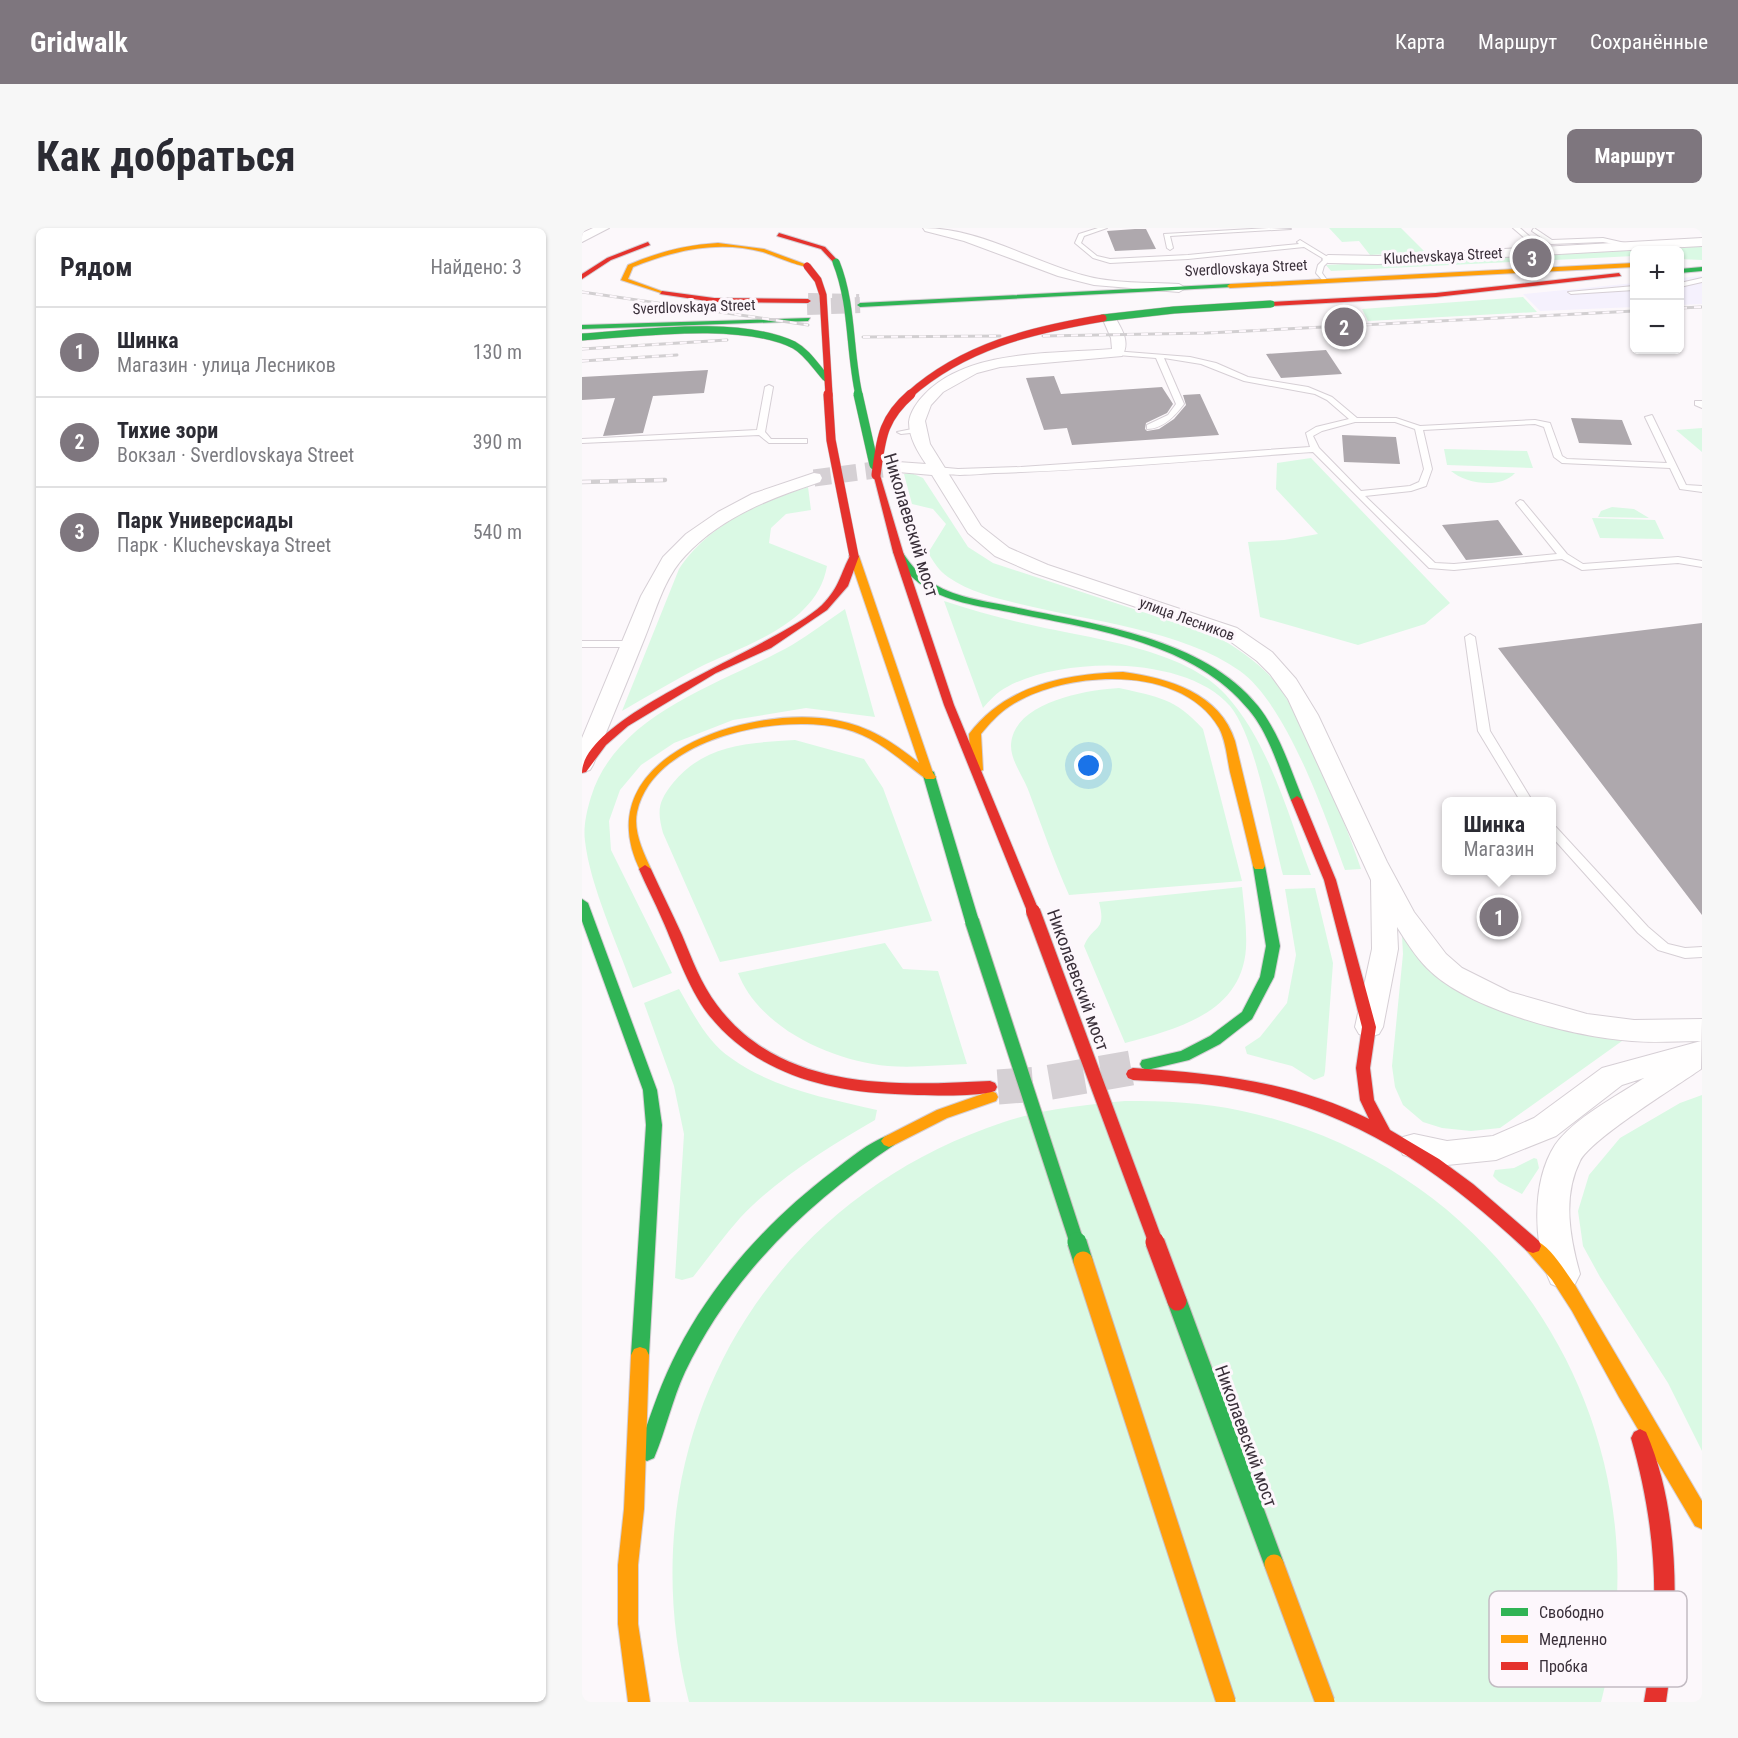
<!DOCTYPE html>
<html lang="ru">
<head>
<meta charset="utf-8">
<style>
  :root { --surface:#fff; --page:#f7f7f7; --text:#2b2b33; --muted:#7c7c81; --line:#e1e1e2; --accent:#7e767e }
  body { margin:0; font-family:"Roboto Condensed",sans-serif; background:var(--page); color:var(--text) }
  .controls { position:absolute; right:18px; top:18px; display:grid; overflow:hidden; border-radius:9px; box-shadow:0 2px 4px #0004 }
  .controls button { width:54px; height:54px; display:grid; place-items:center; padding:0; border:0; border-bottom:2px solid var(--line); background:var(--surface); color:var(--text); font:30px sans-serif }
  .you { position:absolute; left:507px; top:538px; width:21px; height:21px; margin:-15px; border:4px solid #fff; border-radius:50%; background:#1a73e8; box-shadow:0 0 0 9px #1a73e833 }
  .badge { display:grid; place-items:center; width:39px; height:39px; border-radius:50%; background:var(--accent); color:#fff; font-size:20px; font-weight:700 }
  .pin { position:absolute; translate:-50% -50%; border:3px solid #fff; box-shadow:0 2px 6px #0006 }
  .popup { position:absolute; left:860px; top:569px; width:114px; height:78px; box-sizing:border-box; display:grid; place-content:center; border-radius:9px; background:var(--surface); filter:drop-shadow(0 2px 4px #0005); font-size:20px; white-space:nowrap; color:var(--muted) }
  .popup b { font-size:22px; color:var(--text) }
  .popup::after { content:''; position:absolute; left:50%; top:100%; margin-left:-12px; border:12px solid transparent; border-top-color:var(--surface) }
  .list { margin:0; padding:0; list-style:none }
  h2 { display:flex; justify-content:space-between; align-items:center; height:78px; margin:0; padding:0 24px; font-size:26px }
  h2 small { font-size:20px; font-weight:400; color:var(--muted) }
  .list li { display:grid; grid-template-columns:39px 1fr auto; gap:18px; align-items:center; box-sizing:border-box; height:90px; padding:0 24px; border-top:2px solid var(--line) }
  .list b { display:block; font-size:22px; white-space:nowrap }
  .list p { margin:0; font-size:20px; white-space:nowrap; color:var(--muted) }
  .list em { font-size:20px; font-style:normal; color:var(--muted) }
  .map { position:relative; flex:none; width:1120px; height:1474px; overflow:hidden; border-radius:9px }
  header { display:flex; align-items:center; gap:36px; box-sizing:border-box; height:84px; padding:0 30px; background:var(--accent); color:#fff }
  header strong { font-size:28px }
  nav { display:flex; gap:33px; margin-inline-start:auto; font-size:21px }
  .intro { display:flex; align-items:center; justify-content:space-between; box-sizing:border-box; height:144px; padding:0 36px }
  h1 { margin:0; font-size:42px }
  .button { padding:15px 27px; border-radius:9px; background:var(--accent); color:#fff; font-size:21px; font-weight:700 }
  main { display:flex; gap:36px; padding:0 36px }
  aside { flex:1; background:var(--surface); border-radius:9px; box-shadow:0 2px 4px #0004 }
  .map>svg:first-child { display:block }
  .commercial { fill:#f5f1fd }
  .green { fill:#daf9e4 }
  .building { fill:#aea8ad }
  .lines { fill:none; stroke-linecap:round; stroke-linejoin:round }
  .street-tunnel { stroke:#d5d0d4; stroke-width:17; stroke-dasharray:17 9; stroke-linecap:butt }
  .secondary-tunnel { stroke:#d5d0d4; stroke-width:35; stroke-dasharray:35 17; stroke-linecap:butt }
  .primary-tunnel { stroke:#d5d0d4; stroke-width:16; stroke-dasharray:16 8; stroke-linecap:butt }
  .highway-tunnel { stroke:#d5d0d4; stroke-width:16; stroke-dasharray:16 8; stroke-linecap:butt }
  .lane-casing { stroke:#d6cfd5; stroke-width:2 }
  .street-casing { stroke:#d6cfd5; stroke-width:2 }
  .fast-casing { stroke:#d6cfd5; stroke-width:2 }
  .slow-casing { stroke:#d6cfd5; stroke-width:2 }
  .jam-casing { stroke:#d6cfd5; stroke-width:2 }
  .lane { fill:#fffefe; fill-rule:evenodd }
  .street { fill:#fffefe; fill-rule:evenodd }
  .fast { fill:#30b455; fill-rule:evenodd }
  .slow { fill:#ff9f0a; fill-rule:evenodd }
  .jam { fill:#e5322d; fill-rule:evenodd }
  .rail-far1-casing { stroke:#d2cfd1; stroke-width:3 }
  .rail-casing { stroke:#d2cfd1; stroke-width:4.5 }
  .rail-far1 { stroke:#fdf7fc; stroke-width:2; stroke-dasharray:7; stroke-linecap:butt }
  .rail { stroke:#fdf7fc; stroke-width:3; stroke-dasharray:9; stroke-linecap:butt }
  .fast-bridge-far3-casing { stroke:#cabec0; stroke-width:8; stroke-linecap:butt }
  .fast-bridge-far2-casing { stroke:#cabec0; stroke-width:10; stroke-linecap:butt }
  .fast-bridge-far1-casing { stroke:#cabec0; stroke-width:16; stroke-linecap:butt }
  .fast-bridge-casing { stroke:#cabec0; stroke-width:21; stroke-linecap:butt }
  .slow-bridge-casing { stroke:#cabec0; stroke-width:21; stroke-linecap:butt }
  .jam-bridge-far3-casing { stroke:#cabec0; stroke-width:8; stroke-linecap:butt }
  .jam-bridge-far2-casing { stroke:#cabec0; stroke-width:10; stroke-linecap:butt }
  .jam-bridge-far1-casing { stroke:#cabec0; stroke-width:16; stroke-linecap:butt }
  .jam-bridge-casing { stroke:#cabec0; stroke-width:21; stroke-linecap:butt }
  .fast-bridge-far3 { stroke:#30b455; stroke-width:7 }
  .fast-bridge-far2 { stroke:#30b455; stroke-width:9 }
  .fast-bridge-far1 { stroke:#30b455; stroke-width:14 }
  .fast-bridge { stroke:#30b455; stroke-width:19 }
  .slow-bridge { stroke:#ff9f0a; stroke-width:19 }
  .jam-bridge-far3 { stroke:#e5322d; stroke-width:7 }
  .jam-bridge-far2 { stroke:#e5322d; stroke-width:9 }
  .jam-bridge-far1 { stroke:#e5322d; stroke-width:14 }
  .jam-bridge { stroke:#e5322d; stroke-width:19 }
  .labels { text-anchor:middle; stroke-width:6; stroke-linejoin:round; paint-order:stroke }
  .far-street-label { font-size:15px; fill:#3a303a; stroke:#fdf7fc }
  .street-label { font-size:18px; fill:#3a303a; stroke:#fdf7fc }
  .key { fill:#fdf7fc; stroke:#c2bbc2; stroke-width:1.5 }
  .key-label { font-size:16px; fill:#3a303a }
</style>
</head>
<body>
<header>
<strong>Gridwalk</strong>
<nav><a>Карта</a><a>Маршрут</a><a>Сохранённые</a></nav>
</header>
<div class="intro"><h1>Как добраться</h1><a class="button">Маршрут</a></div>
<main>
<aside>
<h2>Рядом<small>Найдено: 3</small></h2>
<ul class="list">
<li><span class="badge">1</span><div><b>Шинка</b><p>Магазин · улица Лесников</p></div><em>130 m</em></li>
<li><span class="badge">2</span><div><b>Тихие зори</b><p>Вокзал · Sverdlovskaya Street</p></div><em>390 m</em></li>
<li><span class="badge">3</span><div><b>Парк Универсиады</b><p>Парк · Kluchevskaya Street</p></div><em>540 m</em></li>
</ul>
</aside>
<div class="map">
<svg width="1120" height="1474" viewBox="0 0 1120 1474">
  <rect width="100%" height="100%" fill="#fcf8fb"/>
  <path class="commercial" d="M1120 48V76L1098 77V50Z
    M1052 55V79L958 83 941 66Z"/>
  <path class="green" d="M747 0H819L843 24 788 27 777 13 760 14Z
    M1120 17V32L1098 31V22H1052V28L749 43 744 37Z
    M941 69 955 84 786 93 780 81Z
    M1120 200V224L1094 202Z
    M862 221 945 223 951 240 865 237Z
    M729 230 868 375 843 396 776 417 678 389 666 314 702 312 736 306 694 261 695 235Z
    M869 243 933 245C919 261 884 256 869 243Z
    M329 245 341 250 386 319 411 335 631 407C653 418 673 432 690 450 705 467 715 490 725 510 745 553 764 596 779 641L763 642C743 587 705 477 658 443 601 402 506 393 438 376 414 370 387 364 366 349 357 343 352 334 346 325L364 296 351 281 330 276 322 246Z
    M226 259 229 282 204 286 189 300 187 315 245 338C235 397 162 417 116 440 90 454 65 468 40 483L97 341C127 296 176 275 226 259Z
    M1030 279 1052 281 1067 290 1016 289 1019 283Z
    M1010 290 1073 292 1082 311 1018 310Z
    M362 373C392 383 422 391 454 398 511 411 603 421 644 467 688 516 706 587 729 647H701C690 605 674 509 648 478 605 427 480 428 425 459 415 464 408 472 401 480Z
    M263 381 293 489 224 480 151 492 92 515 59 537 38 562 27 593 29 622 90 745 51 760C36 717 8 658 3 613 1 599 5 582 9 569 35 484 141 456 210 417 228 406 245 393 263 381Z
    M537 460C576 469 593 470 621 501L660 653 487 667C472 633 460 599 447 564 442 550 429 533 429 518 430 474 504 462 537 460Z
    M213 512 282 531 301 560 350 693 138 734 81 605C75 582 76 574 91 555 123 516 166 515 213 512Z
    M660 659C662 679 665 700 664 720 660 785 595 801 543 815L502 718C511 696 525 705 517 674Z
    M733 660 751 735 743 843 742 848 732 852 710 838 665 826 663 819 678 809 705 775 714 727 703 661Z
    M820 708 827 709 835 724 997 804 1040 813 918 900 889 903 860 900 841 894 821 877 813 859 810 838 821 726Z
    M303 715 321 741 356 743 385 836C360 837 332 840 306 838 250 833 177 800 156 745Z
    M97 761C111 785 125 814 149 830 192 861 245 870 295 882L293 892C249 917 192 953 158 990 141 1009 127 1029 111 1049L100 1052 93 1050 102 906 92 858 62 775Z
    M1120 867V1223L1086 1155 1018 1049 1001 1018 996 983 1007 947 1038 910 1098 875Z
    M543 873C582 873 621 874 660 883 930 941 1089 1209 1019 1474H107C42 1221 173 976 422 894 461 881 502 877 543 873Z
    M952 930 955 931 957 940 940 966 917 954 911 948 913 942 932 940Z"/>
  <path class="building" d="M553 1H564L574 21 533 23 525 3Z
    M744 122 760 146 699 150 684 126Z
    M126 142 122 165 71 168 61 205 21 208 33 170 0 172V149Z
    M472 148 479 166 580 159 591 176 585 185 564 195 563 201 565 203 577 201 592 191 604 177 601 167 618 166 637 207 490 217 485 200 462 202 444 150Z
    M989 190 1040 192 1050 217 997 215Z
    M760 207 814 209 818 236 762 234Z
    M916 292 941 327 884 332 860 297Z
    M1120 395V687L916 420Z"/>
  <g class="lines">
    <path class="street-tunnel" d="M232 250 316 239"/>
    <path class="secondary-tunnel" d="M416 859 457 856 549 840"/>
    <path class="primary-tunnel" d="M226 73 277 74"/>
    <path class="highway-tunnel" d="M225 79 278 77"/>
    <g class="lane-casing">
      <path id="lane" d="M516 0H525L502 8 499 15 515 28 528 31 606 27 717 16 715 14 718 12 749 31 742 38 740 45 745 52 742 54 734 45 736 37 742 31 722 19 606 31 528 35 511 30 493 15 497 6Z
        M687 0 709 1 588 8 591 20 588 22 585 20 582 6Z
        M931 0H938L963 22V24H959Z
        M952 0 970 12 1021 10 1052 17 1049 19 1021 14 969 16 950 3Z
        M1120 50V54L1098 59V55Z
        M1052 58V62L989 66 986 64Z
        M532 123 608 129 634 135 666 149 726 159 750 169 775 190H814L838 198 953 192 968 195 980 228 985 231 1085 235 1063 189 1070 187 1104 257 1120 258V264L1098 261 1088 240 980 235 972 229 962 199 953 196 841 202 850 241 844 258 829 263 783 268 853 335 872 336 975 326 934 275 938 272 941 273 985 326 1001 336 1096 329 1120 333V339L1096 335 1000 342 980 331 872 342 847 340 731 224C625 231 519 242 412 245 397 246 362 250 350 242L354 239 376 241 439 239 728 219 724 205 734 199 767 191 745 172 733 166 662 153 619 136 582 130 602 176C593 188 581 201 565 201V197L586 187 594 176 574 130 535 127H532ZM773 194H813L833 201 842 241 837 254 828 258 779 263 737 220 731 208 740 203Z
        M187 157 191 159 183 204 189 211H225V215H187L177 207 0 215V211L175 202 183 159Z
        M1113 173H1120V180L1113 177Z
        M335 200H338V204L319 206 315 204Z
        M888 406 893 409 908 503 951 574H939L896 503 883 409Z
        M0 413H50L55 416 50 419H0Z
        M970 598 974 599 1066 699 1086 716 1103 720 1120 719V729L1103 730 1076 722 1056 705 970 609Z"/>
    </g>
    <g class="street-casing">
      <path id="street" d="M11 0H27L0 14V5Z
        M341 0C397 0 447 32 500 47 531 56 565 54 597 56L604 60 597 64 512 57 476 48 382 13 343 3Z
        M1120 10V18L796 36 746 35 740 31 746 27 796 28Z
        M529 90 534 91C541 103 548 115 540 128L418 139 395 145 361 164 349 177 343 193 348 216 399 298 427 320 466 337 655 400 690 424 714 451 736 487 805 634 832 684 864 726 880 740 928 764 1005 786 1052 792 1120 791 1119 841C1095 858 1009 911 998 933 980 969 988 1010 998 1046L993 1056 981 1061 969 1056C951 1018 949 954 973 917 991 891 1035 868 1062 850L1040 857 974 908 914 932 865 937 821 927 817 918 821 909 832 906 865 913 911 908 952 890 1020 840 1119 813C1096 813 1073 815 1050 813 992 809 886 782 845 740 833 728 824 713 815 699L816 721 801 799 797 806 787 809 777 806 773 799 790 721 789 652 706 471 688 446 675 433 641 408 452 345 413 328 386 305 350 247 316 244 308 239 316 234 344 236C336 224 327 210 327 194 328 184 336 173 342 167 385 121 471 126 530 121L529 110 522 94Z
        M232 245 238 246 240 250 238 254C189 270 139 289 103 328 82 350 74 382 63 409 46 452 28 494 11 537L8 542 0 544V510L59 368 81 329 104 306 136 284 170 266Z"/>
    </g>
    <g class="fast-casing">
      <path id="fast" d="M1120 39V43L1098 45V41Z
        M648 56 650 59 278 79 275 77 278 75Z
        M228 90 226 93 0 101V97Z
        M313 322H319C327 334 334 344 346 352 371 370 403 373 432 379 512 396 622 410 676 478 698 506 708 540 721 572L715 576 709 572C697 542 688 507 667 482 611 413 509 401 427 384 397 378 363 374 337 355 326 347 319 336 311 324Z
        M346 541 352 544 397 693 395 696 390 697 383 693 340 544Z
        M677 634 683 638 698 718 692 749 670 791 638 816 607 832 565 842 560 840 558 836 560 832 599 823 628 808 660 784 678 749 684 718 671 638Z
        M0 671 6 675 75 862 80 897 67 1127 64 1133 58 1135 52 1133 49 1127 64 897 61 862 0 693Z
        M307 907 312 909 315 913 312 917C225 975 149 1048 103 1144 90 1172 84 1202 72 1230L65 1233 58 1230 56 1224C66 1194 76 1163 90 1134 125 1060 184 994 250 944 267 931 287 914 307 907Z"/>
    </g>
    <g class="slow-casing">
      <path id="slow" d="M136 15 182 21 228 38C221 41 191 27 181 24 136 12 93 22 51 39L46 51 82 64V66L39 52 46 37C76 24 104 17 136 15Z
        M1052 35V39L648 60 645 58 648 56Z
        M272 325 277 328 351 545 354 549 352 551H344C318 532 295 509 263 501 200 484 71 509 55 584 51 603 61 624 69 641L63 645 59 644C0 528 169 476 253 492 287 498 311 514 337 535L267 328Z
        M541 444C586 450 638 465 653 513L683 638 681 641H673L671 638C664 607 656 575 648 544 645 530 644 513 637 500 600 435 483 442 428 478 417 485 407 496 399 506L401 542 395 545 389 542 387 506C424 457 483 446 541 444Z
        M409 863 414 865 416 869 414 873 365 890 312 917 307 919 302 917 299 913 302 909 355 882Z
        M951 1011C968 1017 982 1042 993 1057L1120 1273V1301L1113 1298 1037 1169 990 1083 970 1052 945 1023 943 1018 945 1013Z
        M58 1119 64 1121 67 1127 62 1281 56 1337V1396L68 1474H46L36 1396V1337L42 1281 49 1127 52 1121Z"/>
    </g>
    <g class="jam-casing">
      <path id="jam" d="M197 5 243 19 257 34 252 35 239 21 195 8Z
        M66 14 68 17 29 32 0 51V46L25 30Z
        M1037 45 1039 48 854 69 689 78 686 76 689 74 854 65Z
        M80 63 132 70 226 71 229 73 226 75 132 74 78 66Z
        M291 245 298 247 321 324 372 477 457 683 456 686H446L445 683 362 477 311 324Z
        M269 326 277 328 266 358 245 382 189 420 134 445 46 498 24 517 4 544 0 545C0 486 196 419 240 377 258 359 258 346 269 326Z
        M715 568 721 572 754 652 794 799 788 840 792 872 808 902 857 931 891 956 957 1013 959 1018 957 1023 951 1025 945 1023C860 943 772 882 655 861 621 854 586 854 551 852L546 850 544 846 546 842 551 840C633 845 713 854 787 891L778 872 774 840 780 799 742 652 709 572Z
        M63 637 69 641C79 663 90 685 100 707 110 731 119 756 135 777 199 863 312 858 408 853L413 855 415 859 413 863C391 870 337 867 313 866 241 863 172 844 126 786 105 758 94 722 80 691 73 674 64 658 57 641Z
        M1058 1201 1064 1204C1099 1284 1097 1389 1084 1474H1062C1079 1381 1075 1301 1049 1210L1052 1204Z"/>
    </g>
    <use href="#lane" class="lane"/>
    <use href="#street" class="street"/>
    <use href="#fast" class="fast"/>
    <use href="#slow" class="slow"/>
    <use href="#jam" class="jam"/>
    <g class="rail-far1-casing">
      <path id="rail-far1" d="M0 64 226 97
        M1098 80 1120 79
        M461 108 625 105 1052 83
        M281 109 418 108
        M0 121 145 112
        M0 133 95 127"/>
    </g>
    <g class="rail-casing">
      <path id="rail" d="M0 254 83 252"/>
    </g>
    <use href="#rail-far1" class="rail-far1"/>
    <use href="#rail" class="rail"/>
    <g class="fast-bridge-far3-casing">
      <path id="fast-bridge-far3" d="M254 34C271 76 267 123 277 167
        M521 90 592 82 689 76
        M0 109C59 105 158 91 212 117 225 124 234 139 244 150"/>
    </g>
    <g class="fast-bridge-far2-casing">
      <path id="fast-bridge-far2" d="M276 166 292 237"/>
    </g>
    <g class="fast-bridge-far1-casing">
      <path id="fast-bridge-far1" d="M390 693 495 1015"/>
    </g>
    <g class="fast-bridge-casing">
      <path id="fast-bridge" d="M495 1014 501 1033
        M595 1073 692 1336"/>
    </g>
    <g class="slow-bridge-casing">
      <path id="slow-bridge" d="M501 1033 644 1474
        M692 1336 743 1474"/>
    </g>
    <g class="jam-bridge-far3-casing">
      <path id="jam-bridge-far3" d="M225 38 236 52 241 67 247 167
        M327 167C382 118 450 102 521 90"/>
    </g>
    <g class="jam-bridge-far2-casing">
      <path id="jam-bridge-far2" d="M246 166 249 212 272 328
        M294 247C299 211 300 191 329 166"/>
    </g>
    <g class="jam-bridge-far1-casing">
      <path id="jam-bridge-far1" d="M451 683 574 1015"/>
    </g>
    <g class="jam-bridge-casing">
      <path id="jam-bridge" d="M573 1014 595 1073"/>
    </g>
    <use href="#fast-bridge-far3" class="fast-bridge-far3"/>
    <use href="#fast-bridge-far2" class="fast-bridge-far2"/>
    <use href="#fast-bridge-far1" class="fast-bridge-far1"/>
    <use href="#fast-bridge" class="fast-bridge"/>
    <use href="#slow-bridge" class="slow-bridge"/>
    <use href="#jam-bridge-far3" class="jam-bridge-far3"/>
    <use href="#jam-bridge-far2" class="jam-bridge-far2"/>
    <use href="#jam-bridge-far1" class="jam-bridge-far1"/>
    <use href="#jam-bridge" class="jam-bridge"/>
  </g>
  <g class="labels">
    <g class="far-street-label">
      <text transform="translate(861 28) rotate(-3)" y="5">Kluchevskaya Street</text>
      <text transform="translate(664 40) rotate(-3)" y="5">Sverdlovskaya Street</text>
      <text transform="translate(112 79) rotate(-2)" y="5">Sverdlovskaya Street</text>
      <text transform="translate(605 391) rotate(20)" y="5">улица Лесников</text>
    </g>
    <g class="street-label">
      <text transform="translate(329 297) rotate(73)" y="6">Николаевский мост</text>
      <text transform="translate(496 752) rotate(70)" y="6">Николаевский мост</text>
      <text transform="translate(664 1208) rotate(70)" y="6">Николаевский мост</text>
    </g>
  </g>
  <rect x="907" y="1363" width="198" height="96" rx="9" class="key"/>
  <rect x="919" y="1380" width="27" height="8" fill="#30b455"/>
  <rect x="919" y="1407" width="27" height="8" fill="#ff9f0a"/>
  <rect x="919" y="1434" width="27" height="8" fill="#e5322d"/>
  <g class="key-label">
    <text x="957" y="1390">Свободно</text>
    <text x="957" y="1417">Медленно</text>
    <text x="957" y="1444">Пробка</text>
  </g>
</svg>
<div class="controls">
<button>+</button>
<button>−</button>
</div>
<div class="you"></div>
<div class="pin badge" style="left:917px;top:689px">1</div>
<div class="popup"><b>Шинка</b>Магазин</div>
<div class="pin badge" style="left:762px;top:99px">2</div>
<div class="pin badge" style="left:950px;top:30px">3</div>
</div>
</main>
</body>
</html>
